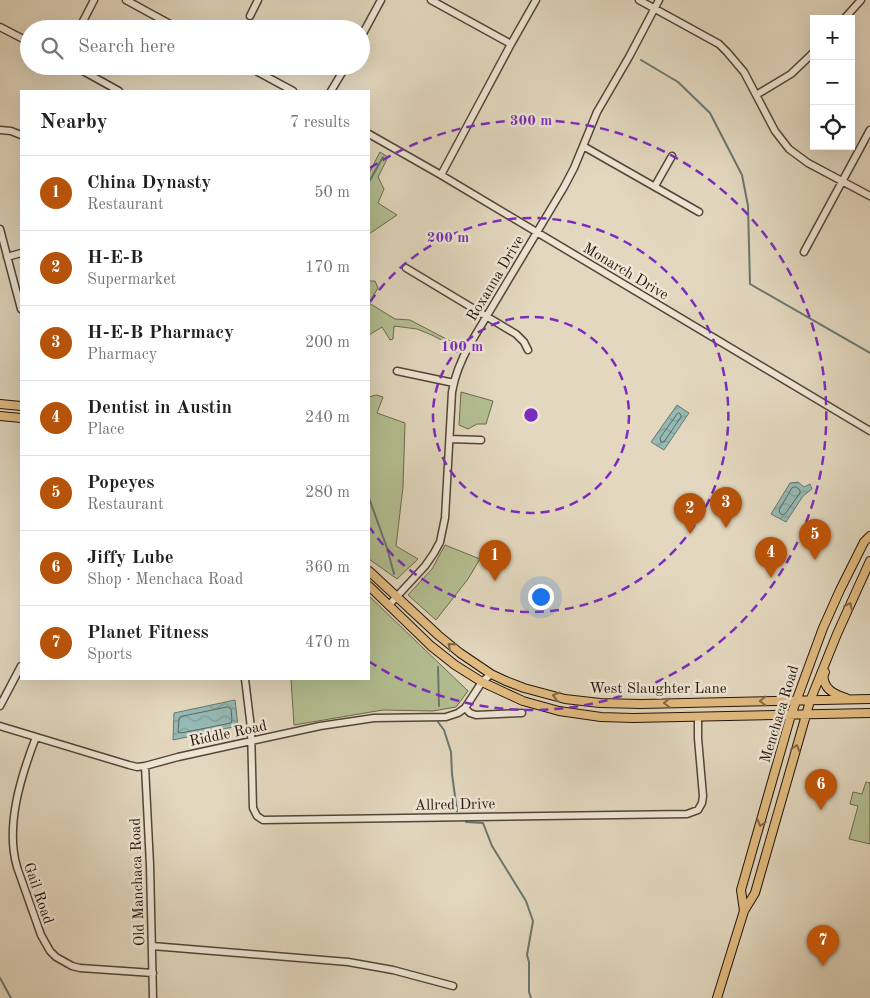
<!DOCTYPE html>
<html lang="en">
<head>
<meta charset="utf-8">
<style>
  :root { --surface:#fff; --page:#f6f6f6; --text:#202124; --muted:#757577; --line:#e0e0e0; --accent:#b45309 }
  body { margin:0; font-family:"Old Standard TT",serif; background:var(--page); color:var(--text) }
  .controls { position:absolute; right:15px; top:15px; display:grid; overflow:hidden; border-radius:0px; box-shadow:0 5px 20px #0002 }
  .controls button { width:45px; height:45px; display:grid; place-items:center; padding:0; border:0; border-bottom:1px solid var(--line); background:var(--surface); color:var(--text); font:25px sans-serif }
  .you { position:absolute; left:540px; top:596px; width:18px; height:18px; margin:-12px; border:4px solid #fff; border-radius:50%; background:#1a73e8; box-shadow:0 0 0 8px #1a73e833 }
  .badge { display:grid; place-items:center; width:32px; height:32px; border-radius:50%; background:var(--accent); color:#fff; font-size:16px; font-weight:700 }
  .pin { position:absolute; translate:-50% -41px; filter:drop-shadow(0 1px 2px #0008) }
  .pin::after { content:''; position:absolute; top:26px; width:18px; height:15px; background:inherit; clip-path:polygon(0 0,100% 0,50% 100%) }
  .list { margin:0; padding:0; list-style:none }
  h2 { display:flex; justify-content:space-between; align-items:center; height:65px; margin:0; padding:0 20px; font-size:21px }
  h2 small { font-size:16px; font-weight:400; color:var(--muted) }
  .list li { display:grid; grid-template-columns:32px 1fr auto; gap:15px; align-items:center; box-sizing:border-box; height:75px; padding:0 20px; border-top:1px solid var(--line) }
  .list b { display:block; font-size:19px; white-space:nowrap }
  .list p { margin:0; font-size:16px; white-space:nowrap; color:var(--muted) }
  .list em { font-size:16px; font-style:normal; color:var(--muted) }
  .icon { flex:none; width:28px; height:28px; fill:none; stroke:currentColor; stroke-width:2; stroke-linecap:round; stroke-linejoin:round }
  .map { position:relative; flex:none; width:870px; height:998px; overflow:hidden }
  .search { position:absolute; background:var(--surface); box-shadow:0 5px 20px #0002; left:20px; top:20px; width:350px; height:55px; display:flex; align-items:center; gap:12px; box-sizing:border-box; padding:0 18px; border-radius:28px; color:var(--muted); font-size:19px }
  .panel { position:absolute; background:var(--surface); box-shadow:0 5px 20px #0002; left:20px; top:90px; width:350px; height:590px; border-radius:0px }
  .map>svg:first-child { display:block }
  .green { fill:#b4bf92; stroke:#6c694e }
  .water { fill:url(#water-waves); stroke:#687770 }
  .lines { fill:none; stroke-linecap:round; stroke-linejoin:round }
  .shore { stroke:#5c665f; stroke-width:1 }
  .stream { stroke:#687770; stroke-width:2 }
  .minor-casing { stroke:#544437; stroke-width:9 }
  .major-casing { stroke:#24130a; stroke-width:10 }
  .minor { stroke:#ede6d5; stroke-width:6 }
  .major { stroke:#e2bc80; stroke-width:8 }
  .oneway { stroke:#836845 }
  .ring { fill:none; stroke:#7b2cbf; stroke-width:2.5; stroke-dasharray:9 6 }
  .labels { text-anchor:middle; stroke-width:5; stroke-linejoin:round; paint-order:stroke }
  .street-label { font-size:15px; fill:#24130a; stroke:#ede6d5 }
  .centre { fill:#7b2cbf; stroke:#ede6d5; stroke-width:2.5 }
  .ring-label { font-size:15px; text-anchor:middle; font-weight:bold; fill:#7b2cbf; stroke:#ede6d5; stroke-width:5; stroke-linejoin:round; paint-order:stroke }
</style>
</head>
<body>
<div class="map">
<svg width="870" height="998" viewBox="0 0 870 998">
  <defs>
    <pattern id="water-waves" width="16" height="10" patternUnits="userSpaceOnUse" patternTransform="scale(1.25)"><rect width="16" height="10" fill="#95b9b4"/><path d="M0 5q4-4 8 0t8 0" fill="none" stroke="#809e99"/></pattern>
  </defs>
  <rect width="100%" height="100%" fill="#e3d8bf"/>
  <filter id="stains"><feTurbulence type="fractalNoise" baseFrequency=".004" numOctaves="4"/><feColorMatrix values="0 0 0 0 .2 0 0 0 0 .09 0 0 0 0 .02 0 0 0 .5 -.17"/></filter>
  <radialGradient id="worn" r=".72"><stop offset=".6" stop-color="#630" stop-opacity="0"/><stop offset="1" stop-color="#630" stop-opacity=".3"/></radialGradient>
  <path class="green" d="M380 152 388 157 378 177 384 189 378 203 397 215 369 234V173Z
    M369 281H375L378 288 369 303 395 319 410 320 454 343 452 346 434 336 417 329 394 326 393 339 390 340 382 327 369 335Z
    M461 392 493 401 486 424H477L468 429 459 425Z
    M376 395 383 397 377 413 405 423 403 487 396 546 418 559 397 579 369 559V397Z
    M445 545 480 559 468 579 436 620 408 595 432 569Z
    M369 596 468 691 456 707 433 711 383 710 294 725 291 679H369Z
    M866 782 870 783V844L849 839 858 806 850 804 853 792 862 794Z"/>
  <path class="water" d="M677 405 689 413 664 450 651 442Z
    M798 482 804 487 810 484 812 489 803 496 786 522 771 514 790 483Z
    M235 700 238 726 173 740 174 713Z"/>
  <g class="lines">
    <path class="shore" d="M679 413 681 415V417L664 442H661L660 438 677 414Z
      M796 487 800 490V493L785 514 782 515 780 513 779 510 792 488Z
      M228 707 231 709 232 720 231 723 181 733 178 732 179 719 180 717Z"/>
    <path class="stream" d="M641 60 678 82 710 113 742 175 748 206 750 284 870 353
      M369 182 383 157
      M369 498 387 548 394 574
      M438 667 439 706
      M438 722 444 730 451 752 452 774 457 811
      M466 822 483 823 492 846 526 901 533 921 527 955 529 962V992L531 998
      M0 978 11 998"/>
    <g class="minor-casing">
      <path id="minor" d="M126 0 179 29
        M431 0 511 44
        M639 0 719 44 727 52 744 72 775 131 789 149 808 163 870 196
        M250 16 258 0
        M844 19 861 0
        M0 27 29 42
        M79 29 94 0
        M361 37 381 0
        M74 66 119 91
        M247 66 293 91
        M331 91 346 66
        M756 95 791 74 814 52
        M0 130 11 131 21 135
        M369 134 441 175 870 431
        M583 146 699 212
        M441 175 511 44 536 0
        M655 186 672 156
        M0 229 21 309
        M804 252 870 130
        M7 257 21 253
        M406 268 516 334 524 342 528 350
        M397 371 454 383
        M450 439 481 440
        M389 605 425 566 434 553 440 542 445 518 452 392C455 374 461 360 470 344L564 187 574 168 597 112 629 57 659 0
        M245 679 251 728 253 808 257 816 263 820 687 814 698 810 702 803 703 796 698 738V717
        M0 706 21 666
        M465 708 470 713 476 715 522 713
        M0 726 129 765 137 767 145 766 178 757 320 726 374 718 446 717 458 713 465 708 482 682 491 674
        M36 737C21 776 5 826 17 867L41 935 50 951 56 957 72 966 80 968 153 973
        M145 766 150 865 153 998
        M152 946 348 962 393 970 453 986"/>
    </g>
    <g class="major-casing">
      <path id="major" d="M0 404 21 406
        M0 416 21 418
        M369 571 438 635 460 653 491 674 506 681 524 688 565 699 600 703 641 704 870 699
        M369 586 431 646 455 665 482 682 523 701 559 711 601 717 633 718 870 713
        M825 672C824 674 823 677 824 680 826 691 837 695 846 698
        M744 911 741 890 791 715 823 628 840 590 864 542 870 536
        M717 998 744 911 755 893 810 701 837 634 870 561"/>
    </g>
    <use href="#minor" class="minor"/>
    <use href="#major" class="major"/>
  </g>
  <defs><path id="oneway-chevron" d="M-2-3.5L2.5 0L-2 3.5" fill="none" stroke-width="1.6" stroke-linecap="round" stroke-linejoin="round" transform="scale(1.25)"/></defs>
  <g class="oneway">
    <use href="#oneway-chevron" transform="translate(849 606) rotate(-65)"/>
    <use href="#oneway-chevron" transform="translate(451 646) rotate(-140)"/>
    <use href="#oneway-chevron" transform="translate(556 696) rotate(-164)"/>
    <use href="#oneway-chevron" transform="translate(763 701) rotate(179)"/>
    <use href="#oneway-chevron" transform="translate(667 703) rotate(179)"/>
    <use href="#oneway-chevron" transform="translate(796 748) rotate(-74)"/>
    <use href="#oneway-chevron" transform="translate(761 823) rotate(106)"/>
  </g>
  <g class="ring">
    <circle cx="531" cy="415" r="98"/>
    <path d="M370 302A197 197 0 1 1 370 528"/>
    <path d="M370 168A295 295 0 1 1 370 662"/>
  </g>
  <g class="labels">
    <g class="street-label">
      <text transform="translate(626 271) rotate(31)" y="5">Monarch Drive</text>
      <text transform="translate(495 278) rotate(-59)" y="5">Roxanna Drive</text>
      <text x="658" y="693">West Slaughter Lane</text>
      <text transform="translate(779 714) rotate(-73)" y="5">Menchaca Road</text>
      <text transform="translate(228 733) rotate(-12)" y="5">Riddle Road</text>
      <text transform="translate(455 804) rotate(-1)" y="5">Allred Drive</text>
      <text transform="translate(137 882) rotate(-92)" y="5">Old Manchaca Road</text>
      <text transform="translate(39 893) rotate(71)" y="5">Gail Road</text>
    </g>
  </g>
  <circle cx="531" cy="415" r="8" class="centre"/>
  <g class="ring-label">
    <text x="531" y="125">300 m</text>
    <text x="448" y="242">200 m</text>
    <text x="462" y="351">100 m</text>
  </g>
  <rect width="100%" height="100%" filter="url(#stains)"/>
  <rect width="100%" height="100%" fill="url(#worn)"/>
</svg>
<div class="controls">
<button>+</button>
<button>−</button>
<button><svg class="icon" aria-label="locate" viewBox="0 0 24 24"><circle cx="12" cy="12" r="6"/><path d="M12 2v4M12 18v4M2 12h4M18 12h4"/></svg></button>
</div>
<div class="you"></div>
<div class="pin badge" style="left:495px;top:581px">1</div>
<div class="pin badge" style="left:690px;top:534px">2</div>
<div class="pin badge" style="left:726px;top:528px">3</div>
<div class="pin badge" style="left:771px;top:578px">4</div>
<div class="pin badge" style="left:815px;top:560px">5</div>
<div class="pin badge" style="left:821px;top:810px">6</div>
<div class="pin badge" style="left:823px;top:966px">7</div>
<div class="search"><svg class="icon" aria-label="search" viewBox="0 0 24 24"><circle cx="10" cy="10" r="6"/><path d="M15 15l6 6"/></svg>Search here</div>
<section class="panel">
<h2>Nearby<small>7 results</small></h2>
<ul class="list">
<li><span class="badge">1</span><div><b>China Dynasty</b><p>Restaurant</p></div><em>50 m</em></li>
<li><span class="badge">2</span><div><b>H-E-B</b><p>Supermarket</p></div><em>170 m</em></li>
<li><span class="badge">3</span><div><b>H-E-B Pharmacy</b><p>Pharmacy</p></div><em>200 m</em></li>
<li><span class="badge">4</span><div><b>Dentist in Austin</b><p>Place</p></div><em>240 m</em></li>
<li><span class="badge">5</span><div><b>Popeyes</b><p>Restaurant</p></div><em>280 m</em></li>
<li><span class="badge">6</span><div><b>Jiffy Lube</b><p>Shop · Menchaca Road</p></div><em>360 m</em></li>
<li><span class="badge">7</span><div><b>Planet Fitness</b><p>Sports</p></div><em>470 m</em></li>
</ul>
</section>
</div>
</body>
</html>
